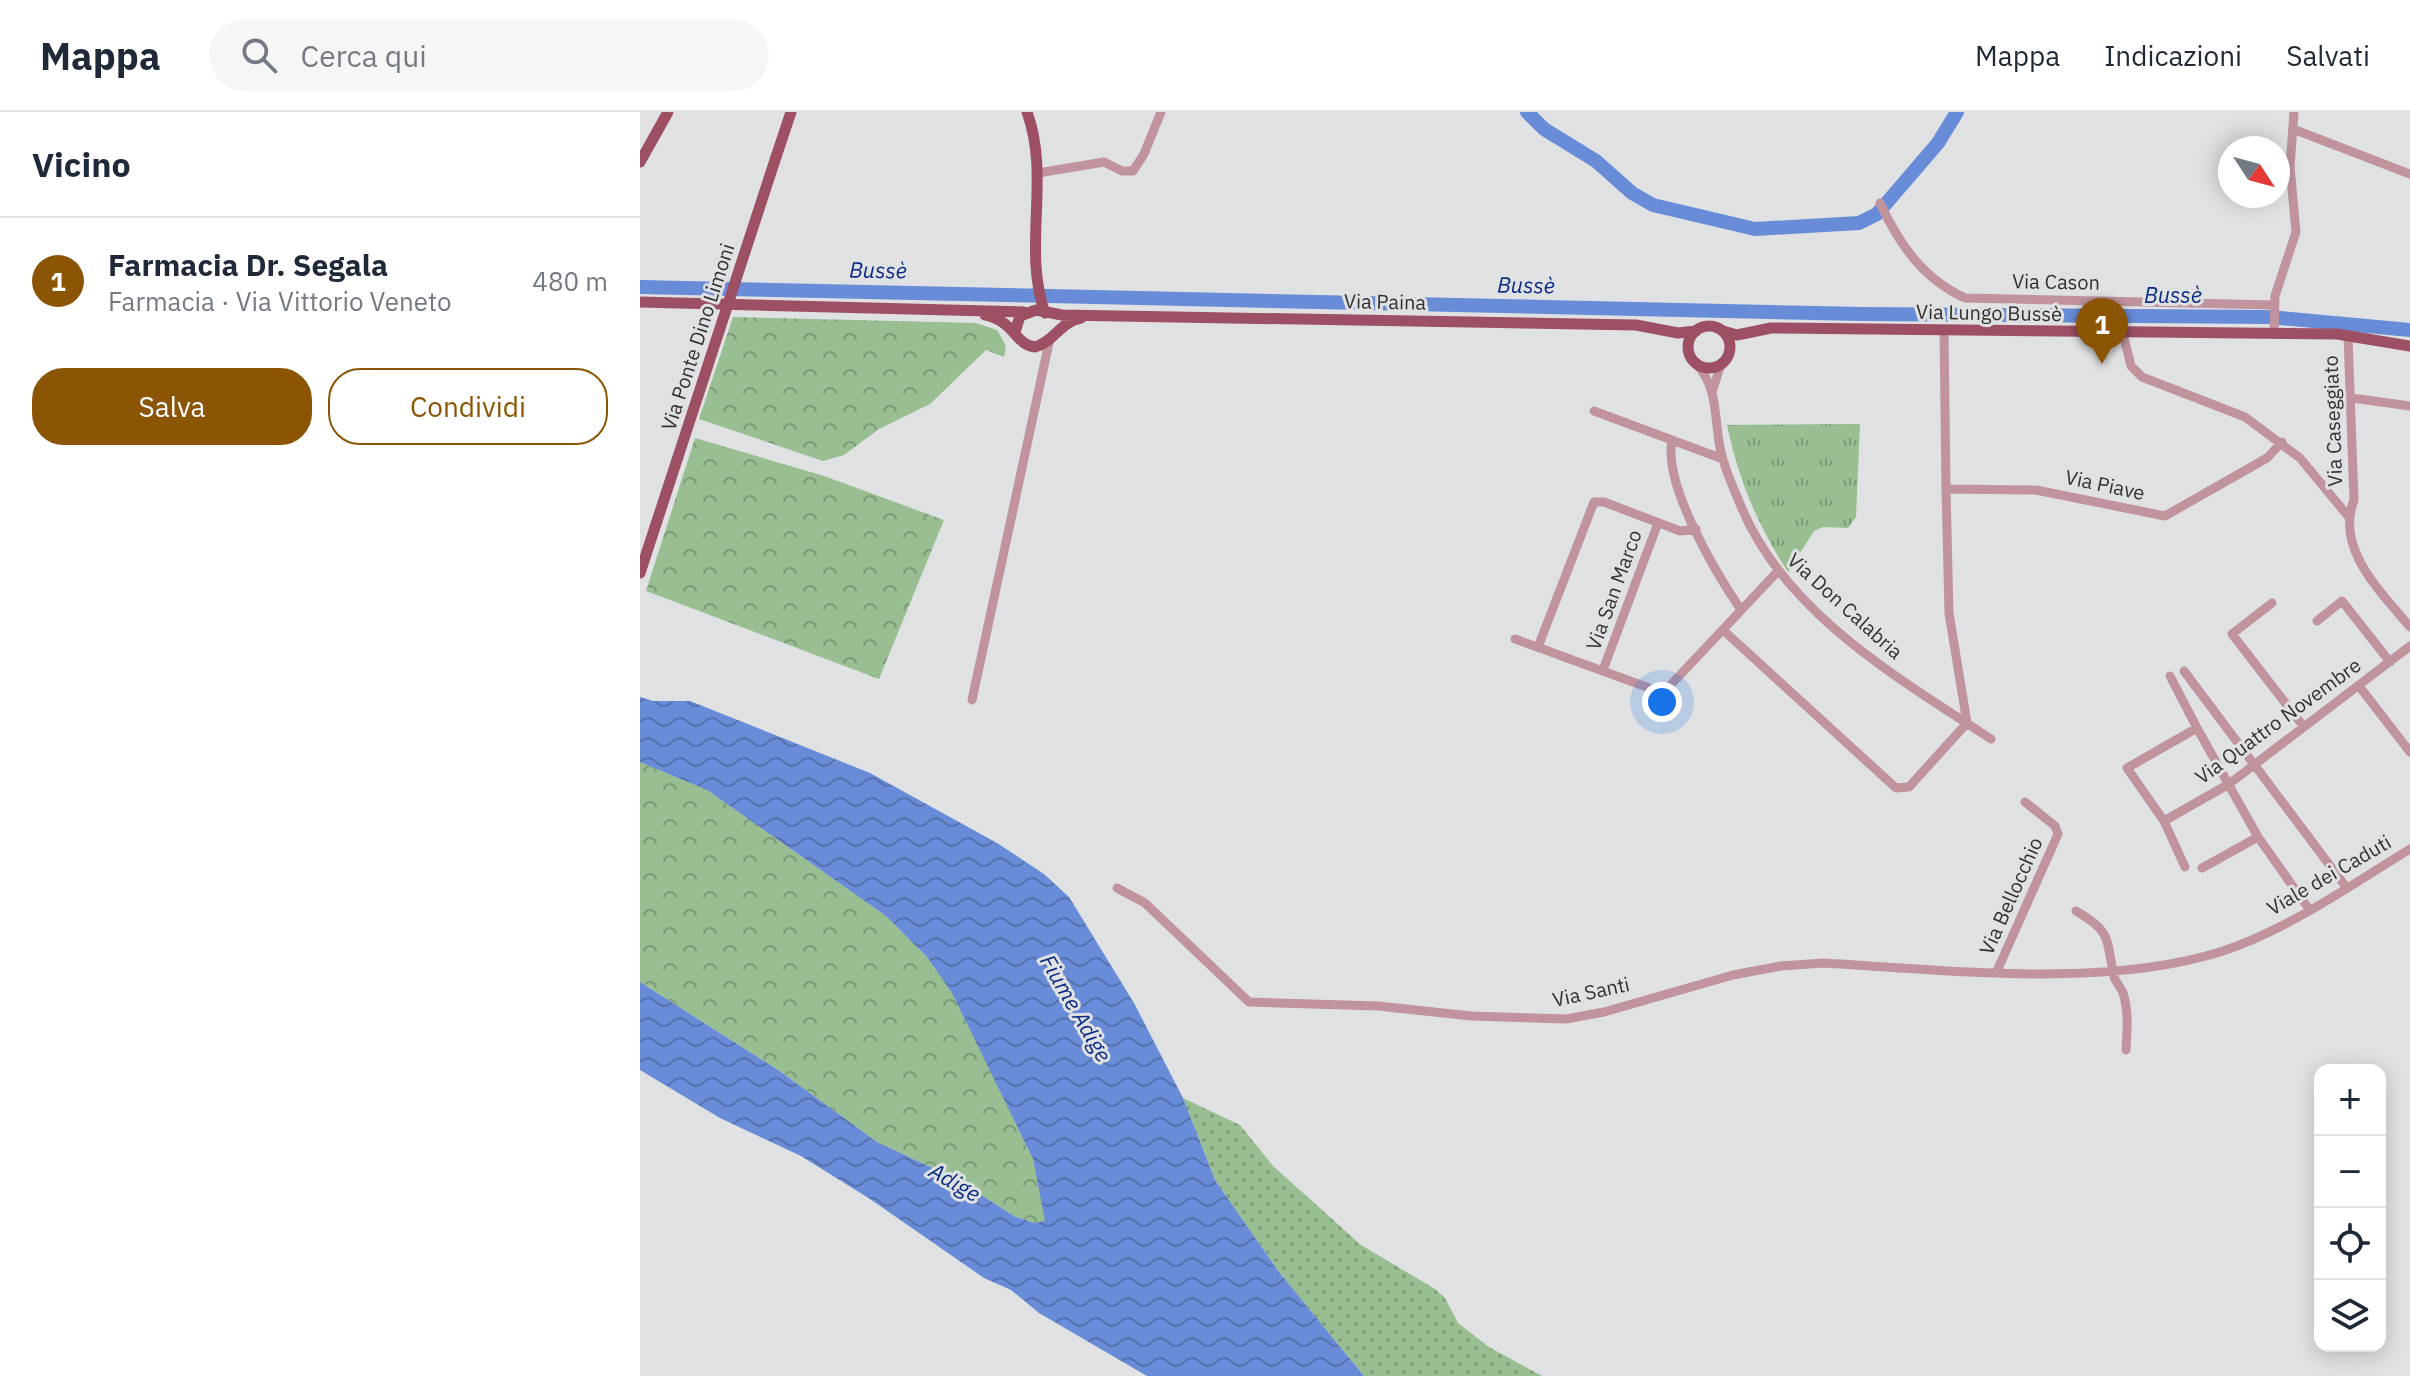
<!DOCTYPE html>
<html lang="it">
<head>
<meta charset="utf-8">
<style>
  :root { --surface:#fff; --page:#f6f6f7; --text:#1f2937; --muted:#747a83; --line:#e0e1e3; --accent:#8b5505 }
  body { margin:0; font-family:"IBM Plex Sans",sans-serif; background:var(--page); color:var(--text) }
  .controls { position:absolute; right:24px; bottom:24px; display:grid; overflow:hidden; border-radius:16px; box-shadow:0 4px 20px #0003 }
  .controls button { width:72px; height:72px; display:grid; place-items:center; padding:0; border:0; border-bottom:2px solid var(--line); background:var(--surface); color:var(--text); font:40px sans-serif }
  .compass { position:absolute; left:1578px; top:24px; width:72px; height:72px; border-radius:50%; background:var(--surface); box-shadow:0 4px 20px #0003; rotate:126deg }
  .you { position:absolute; left:1022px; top:590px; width:28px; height:28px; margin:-20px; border:6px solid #fff; border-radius:50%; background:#1a73e8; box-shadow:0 0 0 12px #1a73e833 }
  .badge { display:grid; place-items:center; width:52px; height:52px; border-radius:50%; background:var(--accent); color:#fff; font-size:26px; font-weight:700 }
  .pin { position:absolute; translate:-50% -66px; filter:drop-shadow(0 2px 4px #0008) }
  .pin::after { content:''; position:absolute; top:42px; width:28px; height:24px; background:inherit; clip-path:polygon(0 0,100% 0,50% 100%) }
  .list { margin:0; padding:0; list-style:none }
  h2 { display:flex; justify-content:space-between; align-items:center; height:104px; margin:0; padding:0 32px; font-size:34px }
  h2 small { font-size:26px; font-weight:400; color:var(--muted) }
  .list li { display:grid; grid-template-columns:52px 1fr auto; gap:24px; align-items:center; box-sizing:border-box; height:128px; padding:0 32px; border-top:2px solid var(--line) }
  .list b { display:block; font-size:30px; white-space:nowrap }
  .list p { margin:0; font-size:26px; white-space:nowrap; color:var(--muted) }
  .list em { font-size:26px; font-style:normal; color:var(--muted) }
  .actions { display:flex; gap:16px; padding:24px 32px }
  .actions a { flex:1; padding:18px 0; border:2px solid var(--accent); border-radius:32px; text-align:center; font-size:28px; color:var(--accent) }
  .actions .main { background:var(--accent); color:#fff }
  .icon { flex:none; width:44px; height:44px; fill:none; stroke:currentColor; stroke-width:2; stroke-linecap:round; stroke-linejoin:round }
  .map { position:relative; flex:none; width:1770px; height:1264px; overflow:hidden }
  header { display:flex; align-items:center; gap:48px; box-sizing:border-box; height:112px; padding:0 40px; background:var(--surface); border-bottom:2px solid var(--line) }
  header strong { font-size:38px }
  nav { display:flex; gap:44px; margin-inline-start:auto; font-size:28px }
  .search { width:560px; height:72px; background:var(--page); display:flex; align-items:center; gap:20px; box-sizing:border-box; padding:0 28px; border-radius:44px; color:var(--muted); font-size:30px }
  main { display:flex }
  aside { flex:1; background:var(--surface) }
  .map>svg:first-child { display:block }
  .grass { fill:url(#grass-dots) }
  .forest { fill:url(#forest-crowns) }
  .park { fill:url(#park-tufts) }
  .water { fill:url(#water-waves) }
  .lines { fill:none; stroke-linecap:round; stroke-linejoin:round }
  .river { stroke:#688cd8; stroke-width:14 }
  .minor { stroke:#c0939d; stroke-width:9 }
  .major { stroke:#9d5064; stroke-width:11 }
  .major-bridge { stroke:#9d5064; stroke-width:11 }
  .labels { text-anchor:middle; stroke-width:6; stroke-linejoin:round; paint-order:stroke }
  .street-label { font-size:20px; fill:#313132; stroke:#e0e1e3 }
  .water-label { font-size:22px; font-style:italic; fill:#0a2b83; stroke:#e0e1e3 }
</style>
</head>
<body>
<header>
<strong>Mappa</strong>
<div class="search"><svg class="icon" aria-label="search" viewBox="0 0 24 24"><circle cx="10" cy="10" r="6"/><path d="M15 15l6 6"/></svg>Cerca qui</div>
<nav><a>Mappa</a><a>Indicazioni</a><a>Salvati</a></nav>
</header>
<main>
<aside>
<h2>Vicino<small></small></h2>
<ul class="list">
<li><span class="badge">1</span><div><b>Farmacia Dr. Segala</b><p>Farmacia · Via Vittorio Veneto</p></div><em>480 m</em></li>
</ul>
<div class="actions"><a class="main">Salva</a><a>Condividi</a></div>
</aside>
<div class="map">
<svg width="1770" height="1264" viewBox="0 0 1770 1264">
  <defs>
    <pattern id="grass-dots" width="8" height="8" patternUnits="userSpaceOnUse" patternTransform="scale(2)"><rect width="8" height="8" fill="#98be91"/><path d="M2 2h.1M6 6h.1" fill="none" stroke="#7d9b77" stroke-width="1.8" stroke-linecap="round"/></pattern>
    <pattern id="forest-crowns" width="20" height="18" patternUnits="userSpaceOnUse" patternTransform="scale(2)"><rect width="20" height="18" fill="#98be91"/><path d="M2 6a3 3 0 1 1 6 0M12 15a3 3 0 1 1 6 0" fill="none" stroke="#7d9b77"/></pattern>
    <pattern id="park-tufts" width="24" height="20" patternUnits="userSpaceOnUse" patternTransform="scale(2)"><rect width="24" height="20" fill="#98be91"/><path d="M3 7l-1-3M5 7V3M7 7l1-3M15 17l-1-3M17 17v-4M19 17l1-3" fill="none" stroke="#7d9b77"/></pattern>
    <pattern id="water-waves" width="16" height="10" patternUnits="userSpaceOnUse" patternTransform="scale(2)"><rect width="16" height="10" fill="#688cd8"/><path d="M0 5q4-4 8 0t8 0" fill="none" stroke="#5673b0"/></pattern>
  </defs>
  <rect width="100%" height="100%" fill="#e0e1e3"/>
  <path class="grass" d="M543 986 600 1013 633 1054 721 1133 795 1177 805 1186 818 1211 849 1235 902 1264H724L639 1160 575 1068Z"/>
  <path class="forest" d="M93 205 336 211 357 218 366 234 364 245 346 238 290 292 239 317 204 343 183 349 59 307Z
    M55 326 184 364 304 408 239 567 6 479Z
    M0 650 67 678 246 804 287 845 312 880 393 1047 406 1110 394 1111 374 1104 318 1068 237 1030 141 960 0 870Z"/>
  <path class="park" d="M1220 312 1216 405 1208 416 1183 415 1174 419 1148 460C1117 412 1099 369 1087 313Z"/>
  <path class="water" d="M0 585 13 589H50L230 661 357 731 404 762 429 785 494 891 543 986 575 1068 639 1160 724 1264H507L399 1201 371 1178 344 1166 230 1087 161 1044 80 1006 0 958V870L141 960 237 1030 318 1068 374 1104 394 1111 405 1109 393 1047 312 881 287 845 246 804 67 678 0 650Z"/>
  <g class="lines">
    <path class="river" d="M887 0 904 17 956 49 992 81 1013 93 1115 117 1219 111 1237 102 1298 31 1317 0
      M0 175 1222 202 1629 205 1770 218"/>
    <path class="minor" d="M1653 17 1770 62
      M398 61 464 50 482 59H493L504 42 521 0
      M1240 91C1259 132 1283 167 1325 186L1634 193
      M1304 218 1306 377 1396 378 1525 404 1627 346 1642 330
      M1483 222 1491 254 1502 265 1605 305 1660 346 1708 404
      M1634 222 1635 184 1656 120 1650 55 1654 0
      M1708 225 1714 388C1695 437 1741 480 1770 515
      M1057 253C1079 276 1074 311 1081 340 1085 358 1093 375 1100 392 1144 501 1257 565 1351 627
      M1073 277 1081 252
      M1712 286 1770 294
      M954 299 1083 347
      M1032 328C1023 373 1076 461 1101 498
      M1632 491 1592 522 1664 615
      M1677 509 1702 489 1750 550
      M1083 518 1256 676 1269 675 1327 611 1309 501 1306 377
      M875 527 1023 581 1138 459
      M898 535 954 390H964L1040 419 1056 417
      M963 558 1018 411
      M1544 559 1706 775
      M1530 564 1557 616
      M1719 574 1770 640
      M332 588 410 226
      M1524 709 1589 672 1770 534
      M1545 755 1524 709 1487 656 1557 616 1618 725 1669 797
      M1562 756 1618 725
      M477 776 505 791 609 890 738 894 831 904 926 907 964 900 1093 863 1141 854 1183 851C1308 858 1464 877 1583 839 1649 817 1711 773 1770 737
      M1436 799C1473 820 1466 828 1474 865 1476 871 1481 875 1483 881 1489 900 1487 918 1486 938
      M1357 859 1418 722 1415 714 1385 690"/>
    <path class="major" d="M387 0C411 65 382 137 405 201
      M136 45 151 0
      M0 50 28 0
      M0 190 384 200
      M345 203C376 210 374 232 395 235 414 230 420 210 441 206
      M1048 235a21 21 0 1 1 42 0a21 21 0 1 1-42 0Z
      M1083 219 1097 223 1131 216 1697 222 1770 234
      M375 220 380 204 396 198 422 203 996 213 1038 221 1056 219"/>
    <path class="major-bridge" d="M0 461 136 45"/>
  </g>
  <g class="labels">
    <g class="street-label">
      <text transform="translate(1416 170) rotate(1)" y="7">Via Cason</text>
      <text transform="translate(745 190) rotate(1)" y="7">Via Paina</text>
      <text transform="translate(1349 201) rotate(1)" y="7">Via Lungo Bussè</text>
      <text transform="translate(58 225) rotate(-72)" y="7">Via Ponte Dino Limoni</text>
      <text transform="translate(1693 309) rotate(-92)" y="7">Via Caseggiato</text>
      <text transform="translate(1465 373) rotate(12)" y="7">Via Piave</text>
      <text transform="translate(974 478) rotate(-70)" y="7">Via San Marco</text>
      <text transform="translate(1205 494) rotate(42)" y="7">Via Don Calabria</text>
      <text transform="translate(1638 609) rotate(-36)" y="7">Via Quattro Novembre</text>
      <text transform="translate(1689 763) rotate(-30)" y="7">Viale dei Caduti</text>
      <text transform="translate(1371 784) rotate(-66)" y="7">Via Bellocchio</text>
      <text transform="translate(951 880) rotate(-12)" y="7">Via Santi</text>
    </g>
    <g class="water-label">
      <text transform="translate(238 158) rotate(1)" y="8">Bussè</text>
      <text transform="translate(886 173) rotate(1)" y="8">Bussè</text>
      <text x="1533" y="191">Bussè</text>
      <text transform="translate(436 896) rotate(60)" y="8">Fiume Adige</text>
      <text transform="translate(315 1070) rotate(30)" y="8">Adige</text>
    </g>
  </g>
</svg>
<div class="controls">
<button>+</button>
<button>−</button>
<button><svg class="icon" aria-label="locate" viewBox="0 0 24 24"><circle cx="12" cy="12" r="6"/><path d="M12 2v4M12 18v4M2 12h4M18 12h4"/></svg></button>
<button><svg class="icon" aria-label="layers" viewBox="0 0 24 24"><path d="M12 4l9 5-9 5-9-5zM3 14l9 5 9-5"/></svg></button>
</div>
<svg class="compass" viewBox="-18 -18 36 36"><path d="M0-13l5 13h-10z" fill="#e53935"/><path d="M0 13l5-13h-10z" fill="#747a83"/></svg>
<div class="you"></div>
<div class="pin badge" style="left:1462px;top:252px">1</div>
</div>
</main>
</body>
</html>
